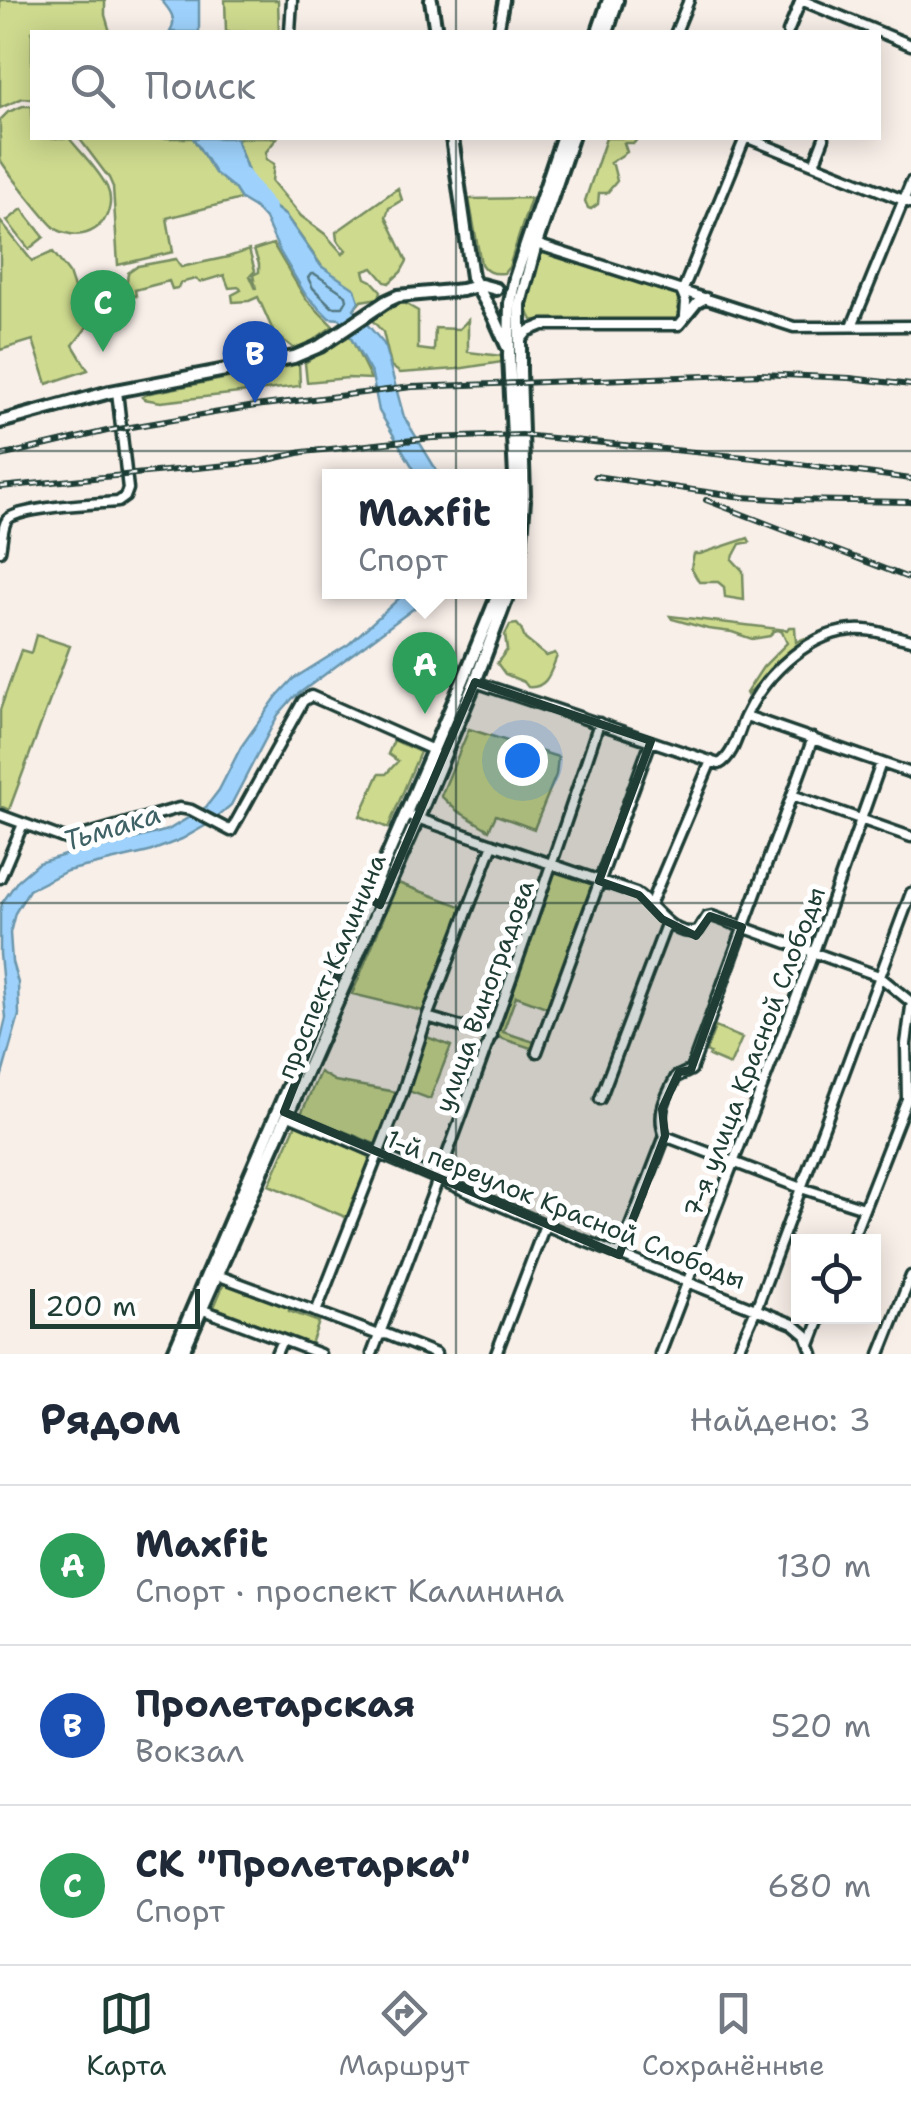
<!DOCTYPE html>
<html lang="ru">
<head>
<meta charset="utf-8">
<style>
  :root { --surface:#fff; --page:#f2f2f3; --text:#1f2937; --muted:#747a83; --line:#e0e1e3; --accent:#1f3d34 }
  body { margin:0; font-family:"Shantell Sans",sans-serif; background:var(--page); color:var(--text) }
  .controls { position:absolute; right:30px; bottom:30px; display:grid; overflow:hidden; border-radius:0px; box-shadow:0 5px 25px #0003 }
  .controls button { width:90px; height:90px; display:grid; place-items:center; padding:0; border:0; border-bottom:2px solid var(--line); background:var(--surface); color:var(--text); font:50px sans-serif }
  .scale { position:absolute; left:30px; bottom:25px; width:170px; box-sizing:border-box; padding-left:10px; border:5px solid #1f3d34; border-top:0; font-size:28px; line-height:35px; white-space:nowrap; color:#1f3d34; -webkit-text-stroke:8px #fff; paint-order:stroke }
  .you { position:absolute; left:522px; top:760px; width:35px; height:35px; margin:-25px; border:8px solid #fff; border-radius:50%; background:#1a73e8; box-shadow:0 0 0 15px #1a73e833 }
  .badge { display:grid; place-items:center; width:65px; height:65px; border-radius:50%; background:var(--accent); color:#fff; font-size:32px; font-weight:700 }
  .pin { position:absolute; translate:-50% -82px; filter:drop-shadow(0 2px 5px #0008) }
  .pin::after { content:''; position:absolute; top:52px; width:35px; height:30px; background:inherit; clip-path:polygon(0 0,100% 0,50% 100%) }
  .popup { position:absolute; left:322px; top:469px; width:205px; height:130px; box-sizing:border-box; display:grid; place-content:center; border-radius:0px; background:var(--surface); filter:drop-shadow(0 2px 8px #0005); font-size:32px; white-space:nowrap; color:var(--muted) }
  .popup b { font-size:38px; color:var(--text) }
  .popup::after { content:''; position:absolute; left:50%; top:100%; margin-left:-20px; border:20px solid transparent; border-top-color:var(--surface) }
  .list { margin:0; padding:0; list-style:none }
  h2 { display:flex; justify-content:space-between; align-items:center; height:130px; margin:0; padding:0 40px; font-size:42px }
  h2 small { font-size:32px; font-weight:400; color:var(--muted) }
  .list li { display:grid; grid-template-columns:65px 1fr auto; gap:30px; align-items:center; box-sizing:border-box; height:160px; padding:0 40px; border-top:2px solid var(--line) }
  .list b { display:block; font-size:38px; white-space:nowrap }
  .list p { margin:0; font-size:32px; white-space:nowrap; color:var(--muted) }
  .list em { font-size:32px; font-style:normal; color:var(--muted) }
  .icon { flex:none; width:55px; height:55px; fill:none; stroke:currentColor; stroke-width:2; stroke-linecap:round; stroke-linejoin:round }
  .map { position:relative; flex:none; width:911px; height:1354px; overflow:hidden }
  .search { position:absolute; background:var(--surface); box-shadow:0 5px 25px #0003; left:30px; right:30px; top:30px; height:110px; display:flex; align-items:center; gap:25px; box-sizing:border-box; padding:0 35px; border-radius:0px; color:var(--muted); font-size:38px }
  .sheet { height:610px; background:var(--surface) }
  nav { display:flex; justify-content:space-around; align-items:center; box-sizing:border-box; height:140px; border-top:2px solid var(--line); background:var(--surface); font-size:28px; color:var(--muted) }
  nav a { display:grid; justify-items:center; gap:5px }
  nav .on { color:var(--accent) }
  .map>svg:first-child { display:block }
  .green { fill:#ceda8e; stroke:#768c61; stroke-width:2.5; fill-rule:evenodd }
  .water { fill:#9ed2fc; stroke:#6b96ac; stroke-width:2.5 }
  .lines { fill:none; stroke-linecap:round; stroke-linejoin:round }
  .shore { stroke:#527984; stroke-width:2.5 }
  .river { stroke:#9ed2fc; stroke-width:10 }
  .minor-casing { stroke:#1f3d34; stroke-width:15 }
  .major-casing { stroke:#1f3d34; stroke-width:18 }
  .minor { stroke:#fff; stroke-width:8 }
  .major { stroke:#fff; stroke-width:10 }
  .rail-casing { stroke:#1f3d34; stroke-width:6 }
  .rail { stroke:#fff; stroke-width:2.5; stroke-dasharray:8; stroke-linecap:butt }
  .marked { fill:#1f3d34; fill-opacity:0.2; stroke:#1f3d34; stroke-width:8; stroke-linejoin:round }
  .grid { fill:none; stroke:#1f3d34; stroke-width:2.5; stroke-opacity:0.55 }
  .labels { text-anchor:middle; stroke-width:10; stroke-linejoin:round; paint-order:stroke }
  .street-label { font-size:25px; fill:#1f3d34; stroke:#fff }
  .water-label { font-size:28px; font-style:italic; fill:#3f6266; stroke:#fff }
</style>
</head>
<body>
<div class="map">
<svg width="911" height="1354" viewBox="0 0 911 1354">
  <rect width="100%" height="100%" fill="#f9efe9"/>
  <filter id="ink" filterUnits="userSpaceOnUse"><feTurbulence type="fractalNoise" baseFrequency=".01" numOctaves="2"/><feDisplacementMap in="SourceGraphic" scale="20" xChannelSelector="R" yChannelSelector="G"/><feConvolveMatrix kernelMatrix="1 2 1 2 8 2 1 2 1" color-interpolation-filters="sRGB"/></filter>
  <g filter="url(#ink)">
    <path class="green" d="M0 0H105V15L110 32H32V99L23 98 0 108Z
      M225 0H278L279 32H226Z
      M23 106H32V138H69C81 153 98 169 107 187 119 213 94 242 66 233 61 232 57 230 53 226 46 220 2 165 0 159 0 149 0 131 0 120L8 112Z
      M79 138H193L215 173 234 188 241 199 167 218 173 252 118 265 113 187 109 178Z
      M236 138H277L266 152V159L274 164 272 181 301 216 325 234 343 254 346 250 337 240 336 232 398 188 402 200 389 208 386 217 407 261 401 272 389 283 385 282 373 268 364 271 366 278 372 281 381 291 379 298 361 301 356 307 323 275 321 265 286 216 264 199 252 183Z
      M606 138H638L634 143H624L627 152 610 163 613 165 617 181 607 193H599L598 204 591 209 588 208 585 201Z
      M531 198 509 267 504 273C493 274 487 273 481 264L469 199Z
      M22 209 44 237 29 249 7 221Z
      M0 221 32 261 53 252 69 273 87 327 73 345 88 370 47 384 33 340 0 350Z
      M273 244 305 298 333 326 301 349 296 350 274 333 258 297 249 301 233 302 232 295 241 290 239 287 229 288 224 275 201 282 195 279 180 283 178 288 172 289 169 281 135 290 136 296 125 295 128 273 138 266 176 259 181 267 228 257 249 250 255 271 250 276 256 289 253 275 259 272V264L254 250Z
      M538 249 586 262 678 292V312L682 316 678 322 532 320C519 301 533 270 538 249Z
      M397 299 418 311V349L434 351 435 328 459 329 468 320V352L501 356 502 362 457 369 400 373 391 366 383 332 369 317Z
      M348 332 371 379 348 378 307 382 305 363Z
      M299 362 300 386 161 402 144 399 142 397 150 393 290 366Z
      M748 538 750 542 740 544 732 559 743 571 744 600 725 597 724 587 718 582H699L691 568 694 554H700Z
      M670 616 787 630 789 627H795L796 642 805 638 811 640 788 654 747 695 746 693 763 667 787 643 782 632 778 630 773 631 770 636 752 639 732 632 708 629 672 619Z
      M517 624 521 629 525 639 546 656 555 653 557 656C551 670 548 689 528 687L524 682 505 674 497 663 507 650 505 635 510 625Z
      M36 635 70 646 9 810 0 806V710L21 650 31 653Z
      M469 729 558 757 556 775 534 829 496 815 489 830 456 810 441 796Z
      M394 740 420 752 388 828 360 816 379 774H386L398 761 388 754Z
      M553 872 593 884 538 1044 531 1048 500 1038 495 1031ZM516 996 549 1008 537 1043 503 1032Z
      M398 883 466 908 427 1012 352 994Z
      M715 1027 742 1038 730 1065 709 1056 710 1053 706 1051Z
      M424 1036 451 1046 430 1099 406 1090Z
      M320 1072 335 1081 407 1094 387 1149 301 1114Z
      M296 1124 374 1158C367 1175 358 1187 351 1204L353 1208 350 1219 269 1185Z
      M225 1281 291 1306 289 1311 319 1322 311 1344 214 1307Z"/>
    <path class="water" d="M161 0H199V32H170C178 20 170 10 161 0Z
      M193 138H236L252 183 264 199 286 216 321 266 355 289 359 301 354 309 384 344 404 417 440 476H418L379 411 372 375 340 319 329 318 305 294 280 252 265 219 254 207 241 199 234 188 215 173Z
      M406 592H436L293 698 278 715 231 805 210 823 182 839 149 852 67 871 29 890 15 913 10 933 12 962 18 983 19 1015 0 1082V1043L6 1018 0 954V913L2 903 18 880 38 863 71 853 108 846 168 830 206 807 219 790 241 747 277 696 293 679 349 644Z"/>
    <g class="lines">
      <path class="shore" d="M315 274 346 295 347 300 343 307H332L313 288 308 278 311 274Z"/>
      <path class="river" d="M245 174 271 208"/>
      <g class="minor-casing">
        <path id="minor" d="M801 0 911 45
          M290 32 292 0
          M498 32 504 0
          M676 32 689 0
          M788 32 801 0
          M748 138 911 203
          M814 164 824 138
          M536 244 794 327 911 326
          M685 315 686 302 682 292 745 138
          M852 326 911 182
          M520 341 528 331 543 325H679L697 303 706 298
          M0 551C2 543 2 526 7 520 16 507 100 503 118 502L125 497 128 489 117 391
          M475 682 719 764C734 756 738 732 745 717 765 674 813 626 865 630 880 631 896 637 911 640
          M746 716 911 773
          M792 795 911 837
          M405 814 636 893C656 906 671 938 698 931L707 917 712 916 879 976 911 1002
          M0 815 68 840 179 808 191 810 231 831 303 701 311 696 433 750
          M0 878 23 824
          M650 905 711 761
          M427 1017 492 1036
          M537 1052 651 741
          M600 1099 667 922
          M289 1115 562 1232 793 1324 806 1335 813 1354
          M665 1136 801 1188 864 1208
          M851 1242 907 1099 906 1044 911 1007
          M619 1255 665 1136C656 1114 666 1096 676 1077L691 1070 813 738
          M217 1275 379 1335 386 1334 436 1354
          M198 1308 320 1354
          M316 1312 403 1091 427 1017 493 844
          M810 1345 821 1316
          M276 1354 282 1340
          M372 1354C452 1145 529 936 599 723
          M496 1354 545 1225
          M660 1354 816 946 881 763
          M736 1354 756 1309 911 893
          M880 1354 911 1276"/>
      </g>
      <g class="major-casing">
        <path id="major" d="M431 0 436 32
          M598 32 609 0
          M607 32 617 0
          M452 138 472 277 494 317 507 346
          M0 422 110 392 294 357 320 346 387 301 398 296 462 290 481 285 496 289
          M515 477 509 356 510 303 515 278 562 138
          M524 495 520 371V304L536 244 572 138
          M520 549 524 500
          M173 1354 464 678 499 592
          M182 1354 418 818 475 682 509 592"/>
      </g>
      <use href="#minor" class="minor"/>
      <use href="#major" class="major"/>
      <g class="rail-casing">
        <path id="rail" d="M0 456 107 431 255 406 412 387 761 374 850 378 911 385
          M595 476 742 497 791 500 911 502
          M0 487 259 462 303 452 432 438 522 435 755 458 911 479
          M706 500 911 579"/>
      </g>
      <use href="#rail" class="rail"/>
    </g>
  </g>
  <path class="marked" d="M475 682 651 741 599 881 639 895 662 919 696 936 710 916 742 927 691 1070 679 1072 662 1109 665 1136 619 1255 284 1112 368 898 380 905Z"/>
  <path class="grid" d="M456 0V32M456 138V1354M0 451H911M0 903H911"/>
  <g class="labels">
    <g class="street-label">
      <text transform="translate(331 966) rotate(-67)" y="9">проспект Калинина</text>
      <text transform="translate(484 996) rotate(-70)" y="9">улица Виноградова</text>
      <text transform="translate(754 1052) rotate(-69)" y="9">7-я улица Красной Слободы</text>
      <text transform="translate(566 1209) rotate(22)" y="9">1-й переулок Красной Слободы</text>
    </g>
    <g class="water-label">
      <text transform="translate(112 827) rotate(-17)" y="10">Тьмака</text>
    </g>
  </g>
</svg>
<div class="controls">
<button><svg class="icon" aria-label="locate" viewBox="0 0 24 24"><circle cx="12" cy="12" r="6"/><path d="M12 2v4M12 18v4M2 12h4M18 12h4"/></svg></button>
</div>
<div class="scale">200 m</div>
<div class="you"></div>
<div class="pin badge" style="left:425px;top:714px;background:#2e9e5b">A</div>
<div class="popup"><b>Maxfit</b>Спорт</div>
<div class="pin badge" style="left:255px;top:403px;background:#1a4fb4">B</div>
<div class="pin badge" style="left:103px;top:352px;background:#2e9e5b">C</div>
<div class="search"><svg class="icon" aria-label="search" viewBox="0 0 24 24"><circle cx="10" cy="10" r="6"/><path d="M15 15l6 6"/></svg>Поиск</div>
</div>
<section class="sheet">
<h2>Рядом<small>Найдено: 3</small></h2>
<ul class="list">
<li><span class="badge" style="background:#2e9e5b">A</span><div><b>Maxfit</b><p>Спорт · проспект Калинина</p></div><em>130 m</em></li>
<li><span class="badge" style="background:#1a4fb4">B</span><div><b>Пролетарская</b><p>Вокзал</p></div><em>520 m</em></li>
<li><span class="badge" style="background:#2e9e5b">C</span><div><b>СК &quot;Пролетарка&quot;</b><p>Спорт</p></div><em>680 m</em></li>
</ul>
</section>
<nav>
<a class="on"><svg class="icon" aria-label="map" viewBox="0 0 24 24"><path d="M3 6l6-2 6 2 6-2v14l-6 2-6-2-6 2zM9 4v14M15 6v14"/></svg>Карта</a>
<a><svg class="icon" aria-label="directions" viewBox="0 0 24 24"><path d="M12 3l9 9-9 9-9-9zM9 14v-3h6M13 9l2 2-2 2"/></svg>Маршрут</a>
<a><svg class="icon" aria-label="saved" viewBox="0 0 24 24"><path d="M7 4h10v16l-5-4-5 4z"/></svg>Сохранённые</a>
</nav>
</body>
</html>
